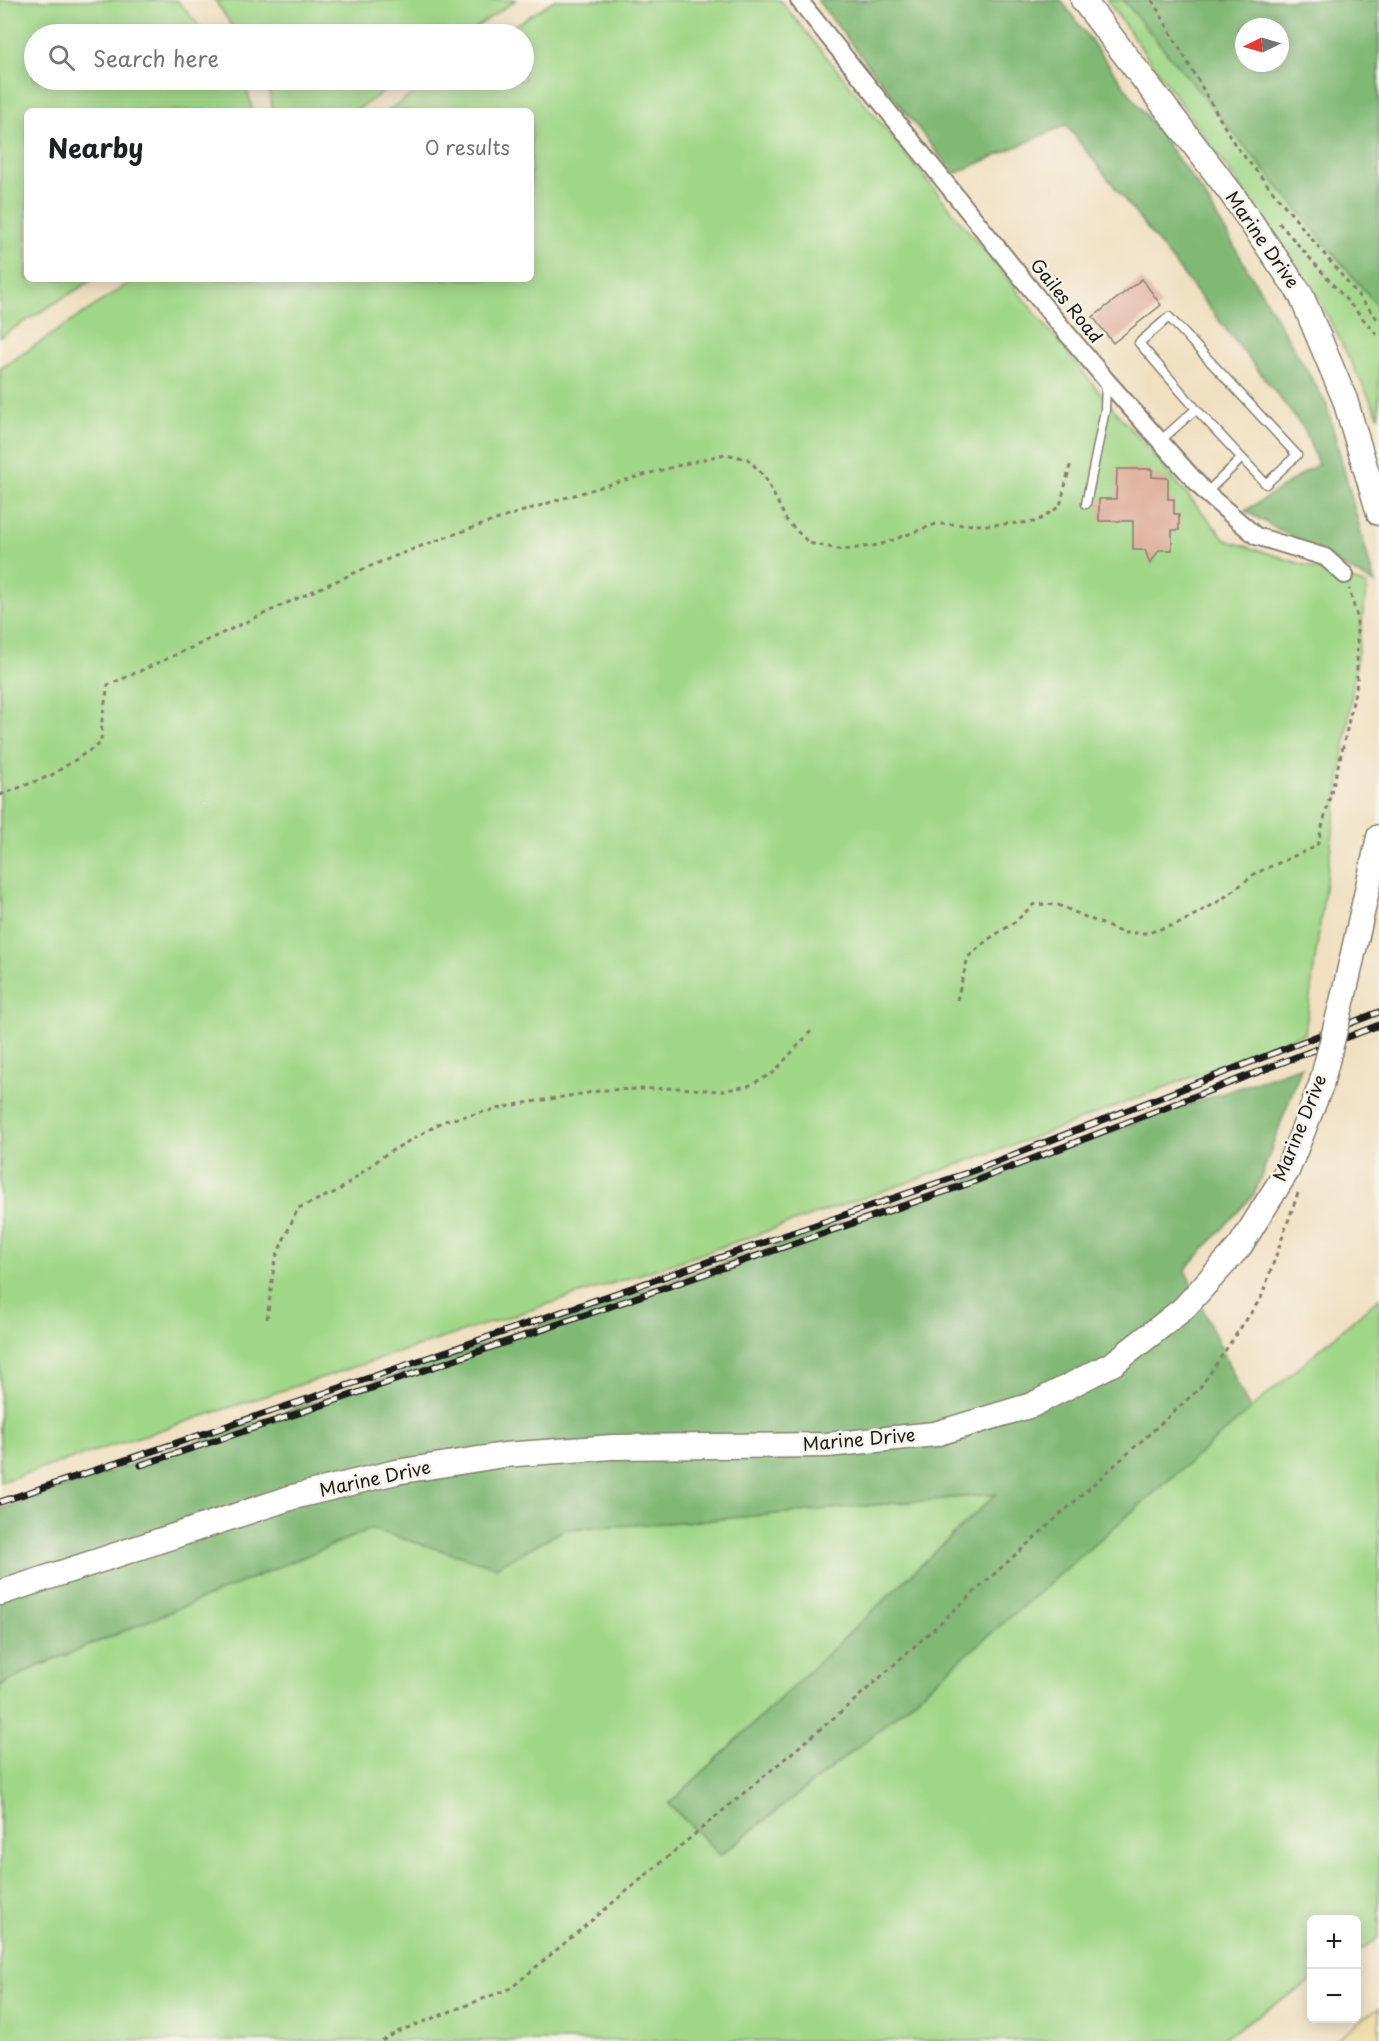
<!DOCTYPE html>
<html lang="en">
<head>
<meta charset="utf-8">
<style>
  :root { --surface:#fff; --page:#f2f2f2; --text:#202124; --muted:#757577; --line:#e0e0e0 }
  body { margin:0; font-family:"Playpen Sans",sans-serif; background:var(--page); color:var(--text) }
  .controls { position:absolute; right:18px; bottom:18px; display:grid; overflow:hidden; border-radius:9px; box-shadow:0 3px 15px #0003 }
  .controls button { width:54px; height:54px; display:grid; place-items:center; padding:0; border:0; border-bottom:2px solid var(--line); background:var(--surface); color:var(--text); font:30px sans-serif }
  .compass { position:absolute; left:1235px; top:18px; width:54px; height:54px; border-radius:50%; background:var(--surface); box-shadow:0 3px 15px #0003; rotate:265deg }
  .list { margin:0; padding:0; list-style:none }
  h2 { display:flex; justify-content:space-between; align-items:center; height:78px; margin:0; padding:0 24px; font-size:26px }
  h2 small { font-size:20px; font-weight:400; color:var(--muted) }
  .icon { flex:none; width:33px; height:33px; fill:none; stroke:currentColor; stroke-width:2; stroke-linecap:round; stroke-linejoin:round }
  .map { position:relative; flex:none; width:1379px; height:2041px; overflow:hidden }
  .search { position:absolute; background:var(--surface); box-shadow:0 3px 15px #0003; left:24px; top:24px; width:510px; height:66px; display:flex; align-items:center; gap:15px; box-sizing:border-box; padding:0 21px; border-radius:33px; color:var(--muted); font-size:22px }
  .panel { position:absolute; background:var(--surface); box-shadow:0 3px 15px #0003; left:24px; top:108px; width:510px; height:174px; border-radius:9px }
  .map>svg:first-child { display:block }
  .green { fill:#a1d788; stroke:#5e7a52; stroke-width:1.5; fill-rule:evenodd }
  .forest { fill:#80b874; stroke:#4e6a48; stroke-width:1.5; fill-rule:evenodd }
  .sand { fill:#eeda9e; stroke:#857b5d; stroke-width:1.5 }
  .building { fill:#deaa99 }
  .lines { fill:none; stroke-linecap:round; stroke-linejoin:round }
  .lane-casing { stroke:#867e6e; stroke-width:11 }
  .street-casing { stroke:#867e6e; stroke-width:20 }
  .secondary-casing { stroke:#867e6e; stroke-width:27 }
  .path { stroke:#867e6e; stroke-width:3; stroke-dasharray:4.5 4.5; stroke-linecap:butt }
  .lane { stroke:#fff; stroke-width:8 }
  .street { stroke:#fff; stroke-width:16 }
  .secondary { stroke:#fff; stroke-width:24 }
  .rail-casing { stroke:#1c1c1c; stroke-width:7 }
  .rail { stroke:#f7f3e8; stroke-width:4.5; stroke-dasharray:14; stroke-linecap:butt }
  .secondary-bridge-casing { stroke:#867e6e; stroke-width:27; stroke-linecap:butt }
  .secondary-bridge { stroke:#fff; stroke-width:24 }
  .labels { text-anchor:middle; stroke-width:5; stroke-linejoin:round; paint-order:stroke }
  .street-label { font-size:18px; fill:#1c1c1c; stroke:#f7f3e8 }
</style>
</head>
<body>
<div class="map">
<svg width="1379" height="2041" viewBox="0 0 1379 2041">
  <rect width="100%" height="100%" fill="#f7f3e8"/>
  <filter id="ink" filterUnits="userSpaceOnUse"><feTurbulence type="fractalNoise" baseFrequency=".0167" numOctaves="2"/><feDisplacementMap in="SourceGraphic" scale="12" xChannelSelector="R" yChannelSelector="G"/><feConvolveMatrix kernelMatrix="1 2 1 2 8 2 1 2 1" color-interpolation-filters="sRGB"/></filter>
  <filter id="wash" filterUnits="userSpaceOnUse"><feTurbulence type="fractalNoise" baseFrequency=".008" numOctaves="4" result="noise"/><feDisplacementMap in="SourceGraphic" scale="24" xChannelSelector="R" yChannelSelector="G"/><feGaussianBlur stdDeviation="1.35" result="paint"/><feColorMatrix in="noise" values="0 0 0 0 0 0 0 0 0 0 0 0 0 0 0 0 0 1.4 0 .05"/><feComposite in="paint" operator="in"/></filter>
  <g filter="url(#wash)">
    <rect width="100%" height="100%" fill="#f0e0c1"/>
    <path class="green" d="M0 0H177L206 34H34V80H244L253 111H27V279H94L0 337Z
      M215 0H516L466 34H237Z
      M554 0H780L1111 406 1226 540 1367 585 1305 1033 1057 1129 909 1182 681 1261 0 1482V369L135 279H531V111H387L435 80H524V34H502Z
      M1107 0H1379V417L1316 293ZM1244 27H1280V63H1244Z
      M265 80H401L355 111H273L268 85Z
      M1379 1298V1938L1357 1952 1356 1920H1312L1311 1981 1218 2041H0V1686L32 1669 371 1529 496 1566 566 1529 697 1521 997 1494 669 1804 721 1855 877 1732Z"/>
    <path class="forest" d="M817 0H1061L1203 193 1326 403 1375 584 1245 511 1318 464 1304 429 1066 125 954 174Z
      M1123 0H1379V308ZM1244 27H1280V63H1244Z
      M1302 1066 1255 1193 1185 1270 1250 1410 877 1732 720 1855 669 1804 996 1494 697 1521 566 1529 496 1567 371 1529 32 1669 0 1686V1509Z"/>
    <path class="sand" d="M1379 2007V2041H1334Z"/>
    <g id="blocks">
      <path class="building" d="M1142 279 1161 305 1113 343 1093 317Z
        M1117 469H1152V477L1168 478V499H1174V514H1179V530H1172V550H1159L1150 564 1145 550H1133V521H1099V499H1116Z"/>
    </g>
  </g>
  <g filter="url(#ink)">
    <use href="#blocks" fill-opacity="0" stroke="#867e6e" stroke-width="1.5"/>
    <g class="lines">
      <g class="lane-casing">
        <path id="lane" d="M1169 317 1297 455 1266 484 1196 409 1139 343Z
          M1160 441 1196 409
          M1206 493 1242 458
          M1086 504 1105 410 1106 381"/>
      </g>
      <g class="street-casing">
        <path id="street" d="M799 0 1049 312 1106 380 1206 493 1256 536 1325 557 1345 575"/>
      </g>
      <g class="secondary-casing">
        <path id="secondary" d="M1083 0 1231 193 1301 295 1345 400 1379 513
          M1344 994 1379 837
          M0 1593 293 1497 396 1472 504 1455 612 1447 827 1445 935 1434 1032 1405 1114 1363 1183 1309 1240 1246 1287 1171 1321 1085"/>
      </g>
      <path class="path" d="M1152 0 1235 145 1379 321
        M1279 223 1379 337
        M0 795 52 775 101 743 102 719 108 685C211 641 311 588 416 548 517 511 621 479 725 454L748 459 765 477 787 521 809 543 843 550 879 545 936 524 987 525 1036 522 1060 506 1071 462
        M957 1000 968 957 989 939 1015 922 1034 904 1058 905 1123 933H1148L1180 923 1221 900 1256 873 1317 846 1344 743 1357 683V617L1349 589
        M267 1319 275 1259 298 1208 338 1191 386 1154 444 1121 519 1104 606 1090 678 1088 721 1091 748 1086 773 1073 813 1029
        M382 2041 397 2032 511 1988 855 1700 1199 1389 1261 1298 1298 1193"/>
      <use href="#lane" class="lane"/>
      <use href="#street" class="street"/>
      <use href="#secondary" class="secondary"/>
      <g class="rail-casing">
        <path id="rail" d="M141 1465 296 1414 970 1183 1379 1025
          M0 1502 293 1404 967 1173 1379 1012"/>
      </g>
      <use href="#rail" class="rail"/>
      <g class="secondary-bridge-casing">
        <path id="secondary-bridge" d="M1321 1085 1344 994"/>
      </g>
      <use href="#secondary-bridge" class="secondary-bridge"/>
    </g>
  </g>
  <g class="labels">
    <g class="street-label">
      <text transform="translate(1262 240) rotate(55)" y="6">Marine Drive</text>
      <text transform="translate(1066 301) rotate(51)" y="6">Gailes Road</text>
      <text transform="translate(1300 1128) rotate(-68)" y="6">Marine Drive</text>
      <text transform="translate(859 1440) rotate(-5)" y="6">Marine Drive</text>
      <text transform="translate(375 1479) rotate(-12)" y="6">Marine Drive</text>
    </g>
  </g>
</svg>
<div class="controls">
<button>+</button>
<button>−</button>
</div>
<svg class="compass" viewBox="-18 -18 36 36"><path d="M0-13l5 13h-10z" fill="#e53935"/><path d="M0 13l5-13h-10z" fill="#757577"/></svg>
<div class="search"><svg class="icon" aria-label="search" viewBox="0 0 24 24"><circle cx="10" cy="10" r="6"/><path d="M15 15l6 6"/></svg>Search here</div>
<section class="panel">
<h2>Nearby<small>0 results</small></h2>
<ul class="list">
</ul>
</section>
</div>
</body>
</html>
